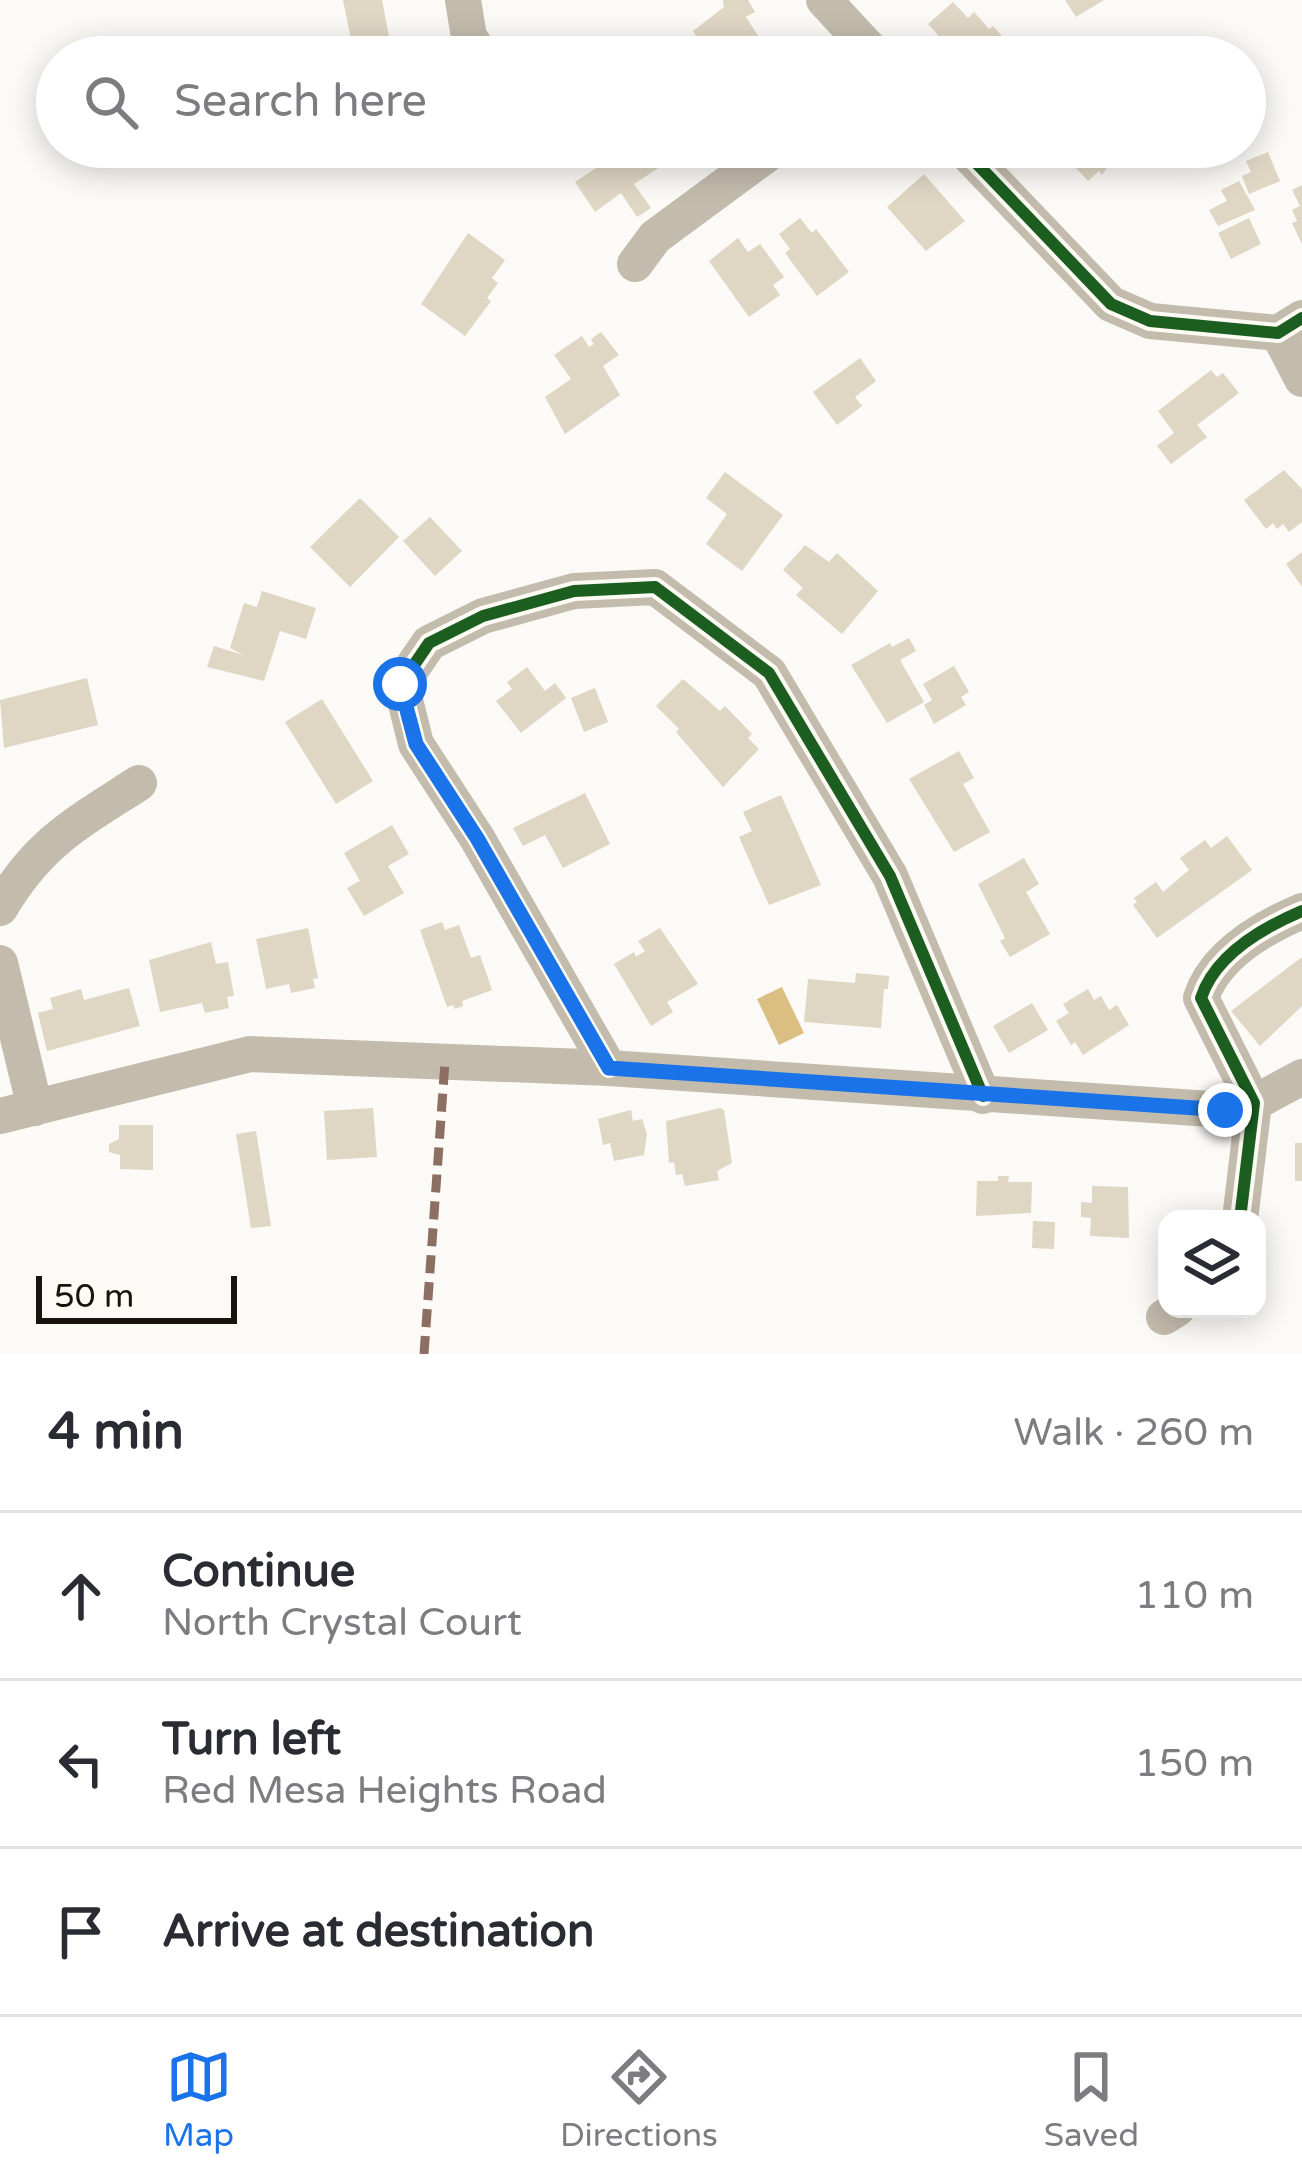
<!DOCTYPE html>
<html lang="en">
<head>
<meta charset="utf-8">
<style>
  :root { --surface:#fff; --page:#f2f2f3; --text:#2b2b33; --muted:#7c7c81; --line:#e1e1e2; --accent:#1a73e8 }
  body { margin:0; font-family:"Varela Round",sans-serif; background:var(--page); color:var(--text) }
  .controls { position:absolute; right:36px; bottom:36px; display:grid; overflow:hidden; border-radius:24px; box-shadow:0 6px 30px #0003 }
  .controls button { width:108px; height:108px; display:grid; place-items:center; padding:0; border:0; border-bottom:3px solid var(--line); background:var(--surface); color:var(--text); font:60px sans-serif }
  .scale { position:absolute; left:36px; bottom:30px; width:201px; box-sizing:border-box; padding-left:12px; border:6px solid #17140e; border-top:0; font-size:33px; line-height:42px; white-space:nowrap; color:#17140e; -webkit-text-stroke:9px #fefbf4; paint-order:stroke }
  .stop { position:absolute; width:36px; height:36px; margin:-27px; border:9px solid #1a73e8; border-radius:50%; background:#fff }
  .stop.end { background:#1a73e8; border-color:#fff; box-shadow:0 3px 12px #0008 }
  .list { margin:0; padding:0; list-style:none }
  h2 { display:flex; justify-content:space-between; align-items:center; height:156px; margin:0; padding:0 48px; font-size:51px }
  h2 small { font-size:39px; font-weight:400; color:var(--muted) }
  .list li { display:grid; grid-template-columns:78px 1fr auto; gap:36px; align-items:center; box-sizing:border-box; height:168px; padding:0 48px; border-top:3px solid var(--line) }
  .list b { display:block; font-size:45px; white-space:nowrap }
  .list p { margin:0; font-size:39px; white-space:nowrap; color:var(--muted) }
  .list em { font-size:39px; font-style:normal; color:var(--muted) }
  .icon { flex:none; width:66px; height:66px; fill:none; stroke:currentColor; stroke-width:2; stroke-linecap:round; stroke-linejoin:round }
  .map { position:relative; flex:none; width:1302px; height:1354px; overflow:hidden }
  .search { position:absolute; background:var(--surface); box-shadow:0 6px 30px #0003; left:36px; right:36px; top:36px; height:132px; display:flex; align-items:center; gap:30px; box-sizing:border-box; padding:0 42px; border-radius:66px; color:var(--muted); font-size:45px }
  .sheet { height:660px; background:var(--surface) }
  nav { display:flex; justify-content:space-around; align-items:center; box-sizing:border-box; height:168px; border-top:3px solid var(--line); background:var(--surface); font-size:33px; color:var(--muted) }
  nav a { display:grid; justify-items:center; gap:6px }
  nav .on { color:var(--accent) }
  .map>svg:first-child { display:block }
  .water { fill:#dbbe82 }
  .building { fill:#dfd6c4 }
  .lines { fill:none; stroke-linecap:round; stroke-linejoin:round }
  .minor { stroke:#c3bcad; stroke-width:36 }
  .quiet { stroke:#8d6e63; stroke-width:9; stroke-dasharray:18 9; stroke-linecap:butt }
  .cycleway-casing { stroke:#fefbf4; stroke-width:20 }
  .cycleway { stroke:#1b5e20; stroke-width:12 }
  .route { stroke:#1a73e8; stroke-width:15 }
</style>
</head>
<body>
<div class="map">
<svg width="1302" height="1354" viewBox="0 0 1302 1354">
  <rect width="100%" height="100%" fill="#fcfaf6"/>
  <path class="water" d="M782 987 804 1033 779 1045 757 999Z"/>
  <path class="building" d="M343 0H382L390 41 353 49Z
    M723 0H748L755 12 746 17 762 42 737 57 732 53 725 57H685L678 46 696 36 693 31 724 7Z
    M1065 0H1104L1076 17Z
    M953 2 968 18 974 12 989 29 993 26 1013 48 1002 57H957L928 24Z
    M627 147H655L666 163 634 184 651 208 637 217 621 193 595 212 575 182 599 166 596 162 605 156 608 160Z
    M1056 147H1109L1105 151 1113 159 1102 175 1099 171 1088 181Z
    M1268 152 1280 181 1249 194 1242 176 1251 172 1246 161Z
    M924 174 965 221 926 251 887 207Z
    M1239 181 1255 210 1218 226 1209 210 1227 201 1221 190Z
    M1302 185V244L1292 223 1297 221 1292 210 1300 206 1292 190Z
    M800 218 812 233 816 229 849 272 817 296 785 253 790 249 779 234Z
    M1249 218 1261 244 1231 259 1218 233Z
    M468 233 505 260 492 278 498 283 487 298 491 301 465 336 421 304Z
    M738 238 748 252 760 244 784 277 773 285 780 295 749 317 709 261Z
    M601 332 619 355 603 366 620 395 565 434 545 397 571 379 554 355 582 336 589 347 594 344 591 339Z
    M860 358 876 381 855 397 862 406 837 425 813 392Z
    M1211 370 1217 377 1223 373 1239 393 1197 425 1207 437 1171 464 1157 446 1174 433 1158 411Z
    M1284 470 1302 489V522L1289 532 1283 524 1277 529 1273 523 1266 529 1244 500Z
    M725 472 783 515 742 571 706 544 727 514 706 498Z
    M360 498 399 537 350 587 310 547Z
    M430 517 462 551 435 576 403 541Z
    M805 545 829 562 837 553 878 591 842 634 796 595 803 588 783 570Z
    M1302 552V587L1286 564Z
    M262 591 316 608 306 639 280 631 264 681 207 667 214 646 243 655 230 648 244 603 257 607Z
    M909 638 916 651 900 660 924 702 887 723 851 665 890 643 892 647Z
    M954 666 969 692 961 697 966 705 934 724 924 705 932 700 923 684Z
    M527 667 545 691 555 683 566 698 521 733 496 701 512 689 507 682Z
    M87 678 98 725 4 748 0 700Z
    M683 679 720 711 725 706 752 734 748 738 759 749 723 787 676 732 679 729 656 706Z
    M595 688 608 722 584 732 571 698Z
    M322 699 373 781 336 804 285 722Z
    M959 751 974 778 963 784 990 832 954 852 909 779Z
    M585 793 610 844 563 868 545 835 523 846 513 828Z
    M781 795 821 885 769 905 739 837 752 831 743 812Z
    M392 825 409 854 388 866 404 893 364 916 347 888 360 881 344 853Z
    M1227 836 1252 870 1157 938 1133 905 1137 902 1134 898 1156 882 1163 892 1189 870 1180 858 1205 840 1211 848Z
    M1024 858 1039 884 1026 892 1050 934 1010 957 1000 941 1005 938 978 884Z
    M442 922 445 930 459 925 471 958 480 955 492 990 462 1001 463 1006 455 1009 453 1005 447 1007 420 930Z
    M308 928 318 978 313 979 315 988 291 993 289 984 266 989 256 939Z
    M660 928 698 984 667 1002 673 1012 651 1026 614 964 634 952 636 957 645 951 638 941Z
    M211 942 216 964 228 962 234 996 227 997 229 1008 205 1013 202 1003 160 1012 149 960Z
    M1302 957V1006L1260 1046 1231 1011Z
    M856 973 889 976 888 989H884L881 1028 804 1022 808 979 855 983Z
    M129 988 140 1026 47 1051 38 1013 53 1009 50 998 81 989 84 1000Z
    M1088 989 1094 1000 1101 996 1109 1010 1117 1005 1129 1025 1083 1055 1075 1042 1071 1045 1056 1021 1069 1013 1063 1004Z
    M1032 1003 1048 1030 1009 1053 993 1026Z
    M373 1108 377 1157 327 1160 324 1111Z
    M720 1108 724 1110 732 1163 717 1171 719 1180 685 1186 682 1174 676 1175 674 1162 669 1163 666 1121Z
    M631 1110 633 1121 642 1119 647 1134 644 1155 614 1161 610 1143 603 1145 598 1119Z
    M119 1125H153V1170L120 1169V1155L109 1152V1144L119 1139Z
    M256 1131 271 1226 251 1228 236 1134Z
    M1295 1143H1302V1181H1295Z
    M998 1176H1009L1008 1182H1032L1031 1213 976 1216 977 1181H998Z
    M1092 1186 1128 1187 1129 1238 1090 1236 1091 1218 1081 1217V1202L1092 1203Z
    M1033 1221 1055 1222 1054 1249 1032 1248Z"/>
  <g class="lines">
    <path class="minor" d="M463 0 469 37 483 57
      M824 0 877 57
      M961 147 1111 304 1150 321 1278 333 1302 318
      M635 264 655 237 777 147
      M1278 333 1302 379
      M0 908C39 842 77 823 139 783
      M0 963 35 1108
      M609 1068 477 838 416 744 401 684 429 643 483 616 574 591 655 587 769 673 890 876 983 1096
      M0 1116 250 1054 609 1068 1225 1110 1254 1103 1302 1077
      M1240 1219 1254 1103 1201 998C1215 955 1262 928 1302 911
      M1164 1317 1177 1309"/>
    <path class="quiet" d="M424 1354 445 1062"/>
    <g class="cycleway-casing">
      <path id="cycleway" d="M961 147 1111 304 1150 321 1278 333 1302 318
        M609 1068 477 838 416 744 401 684 429 643 483 616 574 591 655 587 769 673 890 876 983 1096
        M1240 1219 1254 1103 1201 998C1215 955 1262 928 1302 911"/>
    </g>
    <use href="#cycleway" class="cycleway"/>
  </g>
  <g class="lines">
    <path class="route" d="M400 684 416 744 477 838 609 1068 1225 1110"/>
  </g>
</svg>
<div class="controls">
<button><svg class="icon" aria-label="layers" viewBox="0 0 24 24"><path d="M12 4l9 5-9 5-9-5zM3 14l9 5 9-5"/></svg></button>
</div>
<div class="scale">50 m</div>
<div class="stop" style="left:400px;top:684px"></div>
<div class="stop end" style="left:1225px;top:1110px"></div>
<div class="search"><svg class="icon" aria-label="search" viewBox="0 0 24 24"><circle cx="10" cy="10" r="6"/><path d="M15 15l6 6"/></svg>Search here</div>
</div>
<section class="sheet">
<h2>4 min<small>Walk · 260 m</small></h2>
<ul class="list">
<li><svg class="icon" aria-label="ahead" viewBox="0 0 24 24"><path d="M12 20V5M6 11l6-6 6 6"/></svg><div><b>Continue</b><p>North Crystal Court</p></div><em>110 m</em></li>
<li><svg class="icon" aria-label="left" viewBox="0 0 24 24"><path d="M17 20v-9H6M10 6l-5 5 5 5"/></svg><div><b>Turn left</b><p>Red Mesa Heights Road</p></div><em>150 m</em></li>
<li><svg class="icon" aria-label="arrive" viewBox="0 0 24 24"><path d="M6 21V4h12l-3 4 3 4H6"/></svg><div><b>Arrive at destination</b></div></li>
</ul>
</section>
<nav>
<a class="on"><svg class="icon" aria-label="map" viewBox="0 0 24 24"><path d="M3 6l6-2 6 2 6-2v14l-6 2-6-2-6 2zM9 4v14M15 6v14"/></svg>Map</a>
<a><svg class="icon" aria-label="directions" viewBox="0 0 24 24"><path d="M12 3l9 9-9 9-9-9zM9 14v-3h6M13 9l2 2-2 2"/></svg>Directions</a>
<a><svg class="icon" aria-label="saved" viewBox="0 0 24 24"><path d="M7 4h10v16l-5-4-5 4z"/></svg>Saved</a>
</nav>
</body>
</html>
